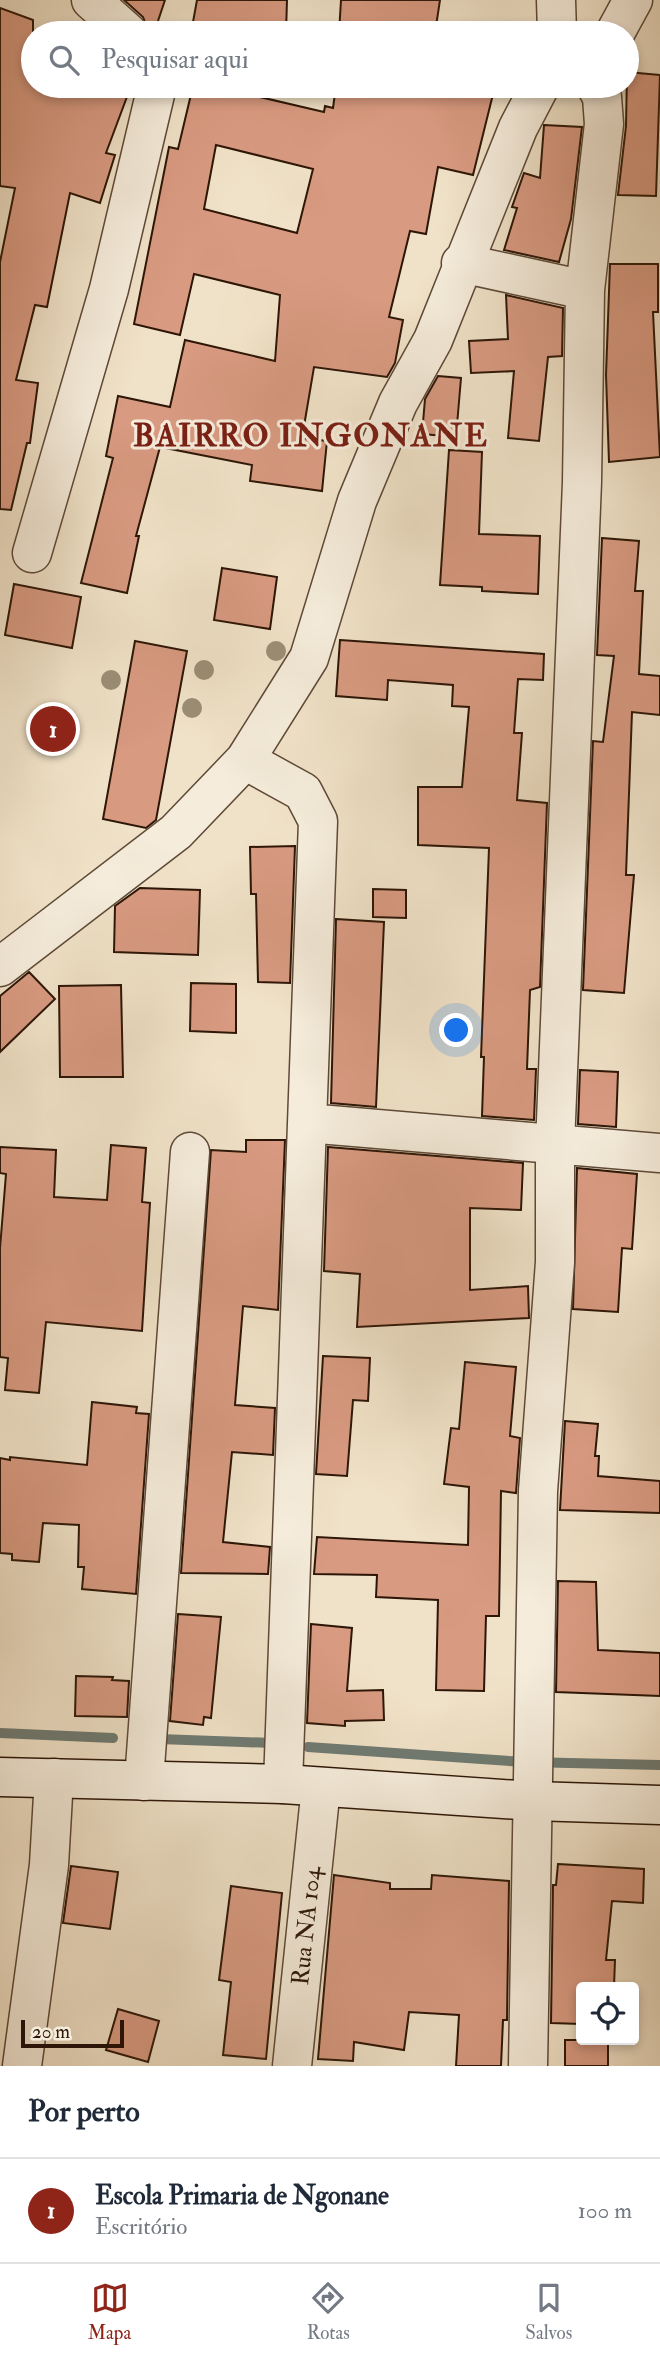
<!DOCTYPE html>
<html lang="pt">
<head>
<meta charset="utf-8">
<style>
  :root { --surface:#fff; --page:#f2f2f3; --text:#1f2937; --muted:#747a83; --line:#e0e1e3; --accent:#8f2418 }
  body { margin:0; font-family:"IM FELL Double Pica",serif; background:var(--page); color:var(--text) }
  .controls { position:absolute; right:21px; bottom:21px; display:grid; overflow:hidden; border-radius:7px; box-shadow:0 4px 10px #0003 }
  .controls button { width:63px; height:63px; display:grid; place-items:center; padding:0; border:0; border-bottom:2px solid var(--line); background:var(--surface); color:var(--text); font:35px sans-serif }
  .scale { position:absolute; left:21px; bottom:18px; width:103px; box-sizing:border-box; padding-left:7px; border:4px solid #2d1607; border-top:0; font-size:19px; line-height:24px; white-space:nowrap; color:#2d1607; -webkit-text-stroke:5px #f5ecdb; paint-order:stroke }
  .you { position:absolute; left:457px; top:1031px; width:24px; height:24px; margin:-18px; border:5px solid #fff; border-radius:50%; background:#1a73e8; box-shadow:0 0 0 10px #1a73e833 }
  .badge { display:grid; place-items:center; width:46px; height:46px; border-radius:50%; background:var(--accent); color:#fff; font-size:23px; font-weight:700 }
  .pin { position:absolute; translate:-50% -50%; border:4px solid #fff; box-shadow:0 2px 7px #0006 }
  .list { margin:0; padding:0; list-style:none }
  h2 { display:flex; justify-content:space-between; align-items:center; height:91px; margin:0; padding:0 28px; font-size:30px }
  h2 small { font-size:23px; font-weight:400; color:var(--muted) }
  .list li { display:grid; grid-template-columns:46px 1fr auto; gap:21px; align-items:center; box-sizing:border-box; height:105px; padding:0 28px; border-top:2px solid var(--line) }
  .list b { display:block; font-size:26px; white-space:nowrap }
  .list p { margin:0; font-size:23px; white-space:nowrap; color:var(--muted) }
  .list em { font-size:23px; font-style:normal; color:var(--muted) }
  .icon { flex:none; width:38px; height:38px; fill:none; stroke:currentColor; stroke-width:2; stroke-linecap:round; stroke-linejoin:round }
  .map { position:relative; flex:none; width:660px; height:2066px; overflow:hidden }
  .search { position:absolute; background:var(--surface); box-shadow:0 4px 10px #0003; left:21px; right:21px; top:21px; height:77px; display:flex; align-items:center; gap:18px; box-sizing:border-box; padding:0 24px; border-radius:38px; color:var(--muted); font-size:26px }
  .sheet { height:196px; background:var(--surface) }
  nav { display:flex; justify-content:space-around; align-items:center; box-sizing:border-box; height:98px; border-top:2px solid var(--line); background:var(--surface); font-size:19px; color:var(--muted) }
  nav a { display:grid; justify-items:center; gap:4px }
  nav .on { color:var(--accent) }
  .map>svg:first-child { display:block }
  .lines { fill:none; stroke-linecap:round; stroke-linejoin:round }
  .stream { stroke:#6f7a72; stroke-width:10 }
  .building { fill:#d89a81; stroke:#2d1607; stroke-width:2; fill-rule:evenodd }
  .street-casing { stroke:#5e4937; stroke-width:41 }
  .secondary-casing { stroke:#2d1607; stroke-width:41 }
  .street { stroke:#f5ecdb; stroke-width:38 }
  .secondary { stroke:#f5ecdb; stroke-width:38 }
  .tree { fill:#9b8e76 }
  .labels { text-anchor:middle; stroke-width:6; stroke-linejoin:round; paint-order:stroke }
  .street-label { font-size:24px; fill:#2d1607; stroke:#f5ecdb }
  .district-label { font-size:32px; font-weight:bold; letter-spacing:2px; fill:#7a1f14; stroke:#f5ecdb }
</style>
</head>
<body>
<div class="map">
<svg width="660" height="2066" viewBox="0 0 660 2066">
  <rect width="100%" height="100%" fill="#f0e2c8"/>
  <filter id="stains"><feTurbulence type="fractalNoise" baseFrequency=".00286" numOctaves="4"/><feColorMatrix values="0 0 0 0 .2 0 0 0 0 .09 0 0 0 0 .02 0 0 0 .5 -.17"/></filter>
  <radialGradient id="worn" r=".72"><stop offset=".6" stop-color="#630" stop-opacity="0"/><stop offset="1" stop-color="#630" stop-opacity=".3"/></radialGradient>
  <g class="lines">
    <path class="stream" d="M0 1733 113 1738
      M159 1739 272 1743
      M308 1747 524 1762 660 1765"/>
  </g>
  <path class="building" d="M124 0H165L154 33H149L143 17Z
    M197 0H287L286 33H191Z
    M341 0H440L435 33H339Z
    M0 8 33 20V86H131L106 153 115 155 100 203 70 193 47 307 35 305 16 380 38 383 30 443H27L11 510 0 509V262L15 188 0 186Z
    M627 72 660 75 656 196 618 195 626 126Z
    M193 86H213L324 112 325 106 333 108 336 86H495L473 175 438 167 426 234 410 231 389 317 403 320 395 363 387 377 314 367 302 438 327 441 322 491 250 481 252 465 160 447 136 536H139L127 593 81 583 113 458 106 456 118 396 170 407 185 340 275 361 280 295 194 274 180 335 134 324 169 147 178 149ZM216 145 313 169 297 233 204 209Z
    M544 125 582 127 571 219 559 262 504 250 517 208 512 207 524 173 540 178Z
    M610 264H658V312H653L660 457 609 462 606 375Z
    M506 295 563 308 562 356 548 357 539 441 508 438 514 371 471 373 469 341 508 339Z
    M438 376 461 378 456 437 422 434 425 399Z
    M449 450 482 452 479 534 540 536 538 594 482 591V587L440 585Z
    M602 538 639 541 635 591H643L639 674 660 676V715L632 712 626 875H634L624 993 583 990 593 741 603 742 614 656 597 655Z
    M222 568 277 577 270 629 214 620Z
    M14 584 81 597 72 648 5 635Z
    M340 640 544 654 543 680 518 679 514 733H522L517 800 547 803 540 987 530 990 527 1069H536L534 1120 482 1116 484 1057H481L489 848 418 845V787H462L469 707 452 706 453 685 388 680 387 700 336 696Z
    M135 641 187 651 156 820 146 828 103 819Z
    M295 846 290 983 258 982 256 894H251L250 847Z
    M140 888 200 890 198 955 114 952 115 906Z
    M373 889 406 890V918L373 917Z
    M336 919 384 922 376 1107 331 1103Z
    M29 972 55 999 0 1052V996Z
    M191 983 236 984V1033L190 1031Z
    M121 985 123 1077H60L59 986Z
    M580 1070 618 1072 616 1127 578 1124Z
    M246 1140H285L278 1310 243 1306 235 1405 275 1408 273 1455 232 1452 223 1542 270 1547 268 1574 181 1573 211 1150 246 1152Z
    M111 1145 146 1148 142 1202 150 1203 142 1331 46 1322 39 1393 5 1390 8 1358 0 1357V1248L6 1174 0 1173V1147L56 1150 54 1197 107 1200Z
    M328 1147 523 1163 521 1210 470 1208V1290L528 1286 529 1318 357 1327 360 1274 324 1271Z
    M577 1168 637 1174 632 1249 622 1248 618 1312 573 1309Z
    M323 1356 370 1358 368 1401 353 1400 347 1476 316 1474Z
    M465 1362 516 1367 510 1436 520 1438 516 1493 501 1491 499 1616H486L484 1691 436 1690 438 1600 376 1597 377 1575 314 1574 317 1537 468 1545 469 1487 444 1484 451 1428 459 1429Z
    M92 1402 137 1407 136 1413 149 1414 136 1594 82 1589 84 1567H78L79 1525 43 1523 39 1562 12 1560V1554L0 1553V1458L10 1460V1457L87 1465Z
    M565 1421 598 1424 595 1456H599L598 1476 660 1481V1513L560 1510Z
    M558 1581 596 1582 598 1650 660 1653V1696L556 1692Z
    M178 1614 221 1617 211 1718 204 1717 203 1725 170 1721Z
    M311 1624 352 1628 347 1691 383 1690 384 1720 345 1721V1726L307 1723Z
    M76 1676 113 1677 112 1680 129 1681 127 1717 75 1716Z
    M558 1864 644 1869 643 1903 612 1901 606 1960H615L614 1987H581V2024L551 2023 553 1885H556Z
    M71 1866 118 1872 110 1929 63 1923Z
    M334 1875 390 1883V1889H431L432 1875 509 1881 507 2020H503L501 2066H456L459 2015 409 2012 404 2050 354 2042 353 2061 318 2059Z
    M231 1886 282 1893 266 2059 223 2055 231 1982 219 1980Z
    M118 2009 159 2021 148 2062 106 2050Z
    M565 2040H608V2066H565Z"/>
  <g class="lines">
    <g class="street-casing">
      <path id="street" d="M91 0 128 33
        M556 0 557 33
        M615 33 633 0
        M461 263 585 290
        M32 553 109 289 157 86
        M245 760 303 792 318 821 283 1784
        M0 967 176 832 245 760 309 658 357 501 398 403 433 340 518 128 540 86
        M307 1123 660 1153
        M144 1781 190 1152
        M22 2066 49 1865 54 1778
        M292 2066 321 1787
        M528 2066 538 1491 555 1262V1145L582 482 585 290 604 124 602 97 596 86"/>
    </g>
    <g class="secondary-casing">
      <path id="secondary" d="M0 1777 283 1784 533 1801 660 1805"/>
    </g>
    <use href="#street" class="street"/>
    <use href="#secondary" class="secondary"/>
  </g>
  <g class="tree">
    <circle cx="276" cy="651" r="10"/>
    <circle cx="204" cy="670" r="10"/>
    <circle cx="111" cy="680" r="10"/>
    <circle cx="192" cy="708" r="10"/>
  </g>
  <g class="labels">
    <g class="street-label">
      <text transform="translate(306 1926) rotate(-84)" y="8">Rua NA 104</text>
    </g>
    <g class="district-label">
      <text x="311" y="446">BAIRRO INGONANE</text>
    </g>
  </g>
  <rect width="100%" height="100%" filter="url(#stains)"/>
  <rect width="100%" height="100%" fill="url(#worn)"/>
</svg>
<div class="controls">
<button><svg class="icon" aria-label="locate" viewBox="0 0 24 24"><circle cx="12" cy="12" r="6"/><path d="M12 2v4M12 18v4M2 12h4M18 12h4"/></svg></button>
</div>
<div class="scale">20 m</div>
<div class="you"></div>
<div class="pin badge" style="left:53px;top:729px">1</div>
<div class="search"><svg class="icon" aria-label="search" viewBox="0 0 24 24"><circle cx="10" cy="10" r="6"/><path d="M15 15l6 6"/></svg>Pesquisar aqui</div>
</div>
<section class="sheet">
<h2>Por perto<small></small></h2>
<ul class="list">
<li><span class="badge">1</span><div><b>Escola Primaria de Ngonane</b><p>Escritório</p></div><em>100 m</em></li>
</ul>
</section>
<nav>
<a class="on"><svg class="icon" aria-label="map" viewBox="0 0 24 24"><path d="M3 6l6-2 6 2 6-2v14l-6 2-6-2-6 2zM9 4v14M15 6v14"/></svg>Mapa</a>
<a><svg class="icon" aria-label="directions" viewBox="0 0 24 24"><path d="M12 3l9 9-9 9-9-9zM9 14v-3h6M13 9l2 2-2 2"/></svg>Rotas</a>
<a><svg class="icon" aria-label="saved" viewBox="0 0 24 24"><path d="M7 4h10v16l-5-4-5 4z"/></svg>Salvos</a>
</nav>
</body>
</html>
